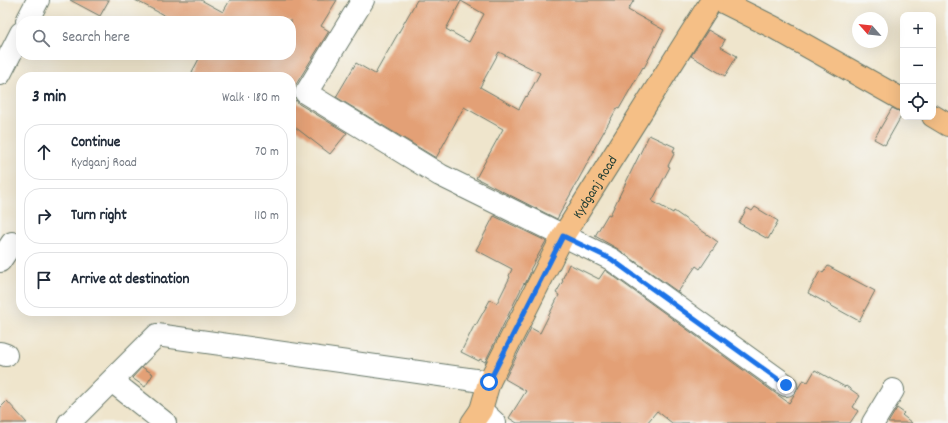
<!DOCTYPE html>
<html lang="en">
<head>
<meta charset="utf-8">
<style>
  :root { --surface:#fff; --page:#f6f6f7; --text:#1f2937; --muted:#747a83; --line:#e0e1e3 }
  body { margin:0; font-family:Dekko,sans-serif; background:var(--page); color:var(--text) }
  .controls { position:absolute; right:12px; top:12px; display:grid; overflow:hidden; border-radius:8px; box-shadow:0 4px 16px #0002 }
  .controls button { width:36px; height:36px; display:grid; place-items:center; padding:0; border:0; border-bottom:1px solid var(--line); background:var(--surface); color:var(--text); font:20px sans-serif }
  .compass { position:absolute; left:852px; top:12px; width:36px; height:36px; border-radius:50%; background:var(--surface); box-shadow:0 4px 16px #0002; rotate:297deg }
  .stop { position:absolute; width:12px; height:12px; margin:-9px; border:3px solid #1a73e8; border-radius:50%; background:#fff }
  .stop.end { background:#1a73e8; border-color:#fff; box-shadow:0 1px 4px #0008 }
  .list { margin:0; padding:0; list-style:none }
  h2 { display:flex; justify-content:space-between; align-items:center; height:52px; margin:0; padding:0 16px; font-size:17px }
  h2 small { font-size:13px; font-weight:400; color:var(--muted) }
  .list li { display:grid; grid-template-columns:26px 1fr auto; gap:12px; align-items:center; box-sizing:border-box; height:56px; margin:0 8px 8px; padding:0 8px; border:1px solid var(--line); border-radius:16px }
  .list b { display:block; font-size:15px; white-space:nowrap }
  .list p { margin:0; font-size:13px; white-space:nowrap; color:var(--muted) }
  .list em { font-size:13px; font-style:normal; color:var(--muted) }
  .icon { flex:none; width:22px; height:22px; fill:none; stroke:currentColor; stroke-width:2; stroke-linecap:round; stroke-linejoin:round }
  .map { position:relative; flex:none; width:948px; height:423px; overflow:hidden }
  .search { position:absolute; background:var(--surface); box-shadow:0 4px 16px #0002; left:16px; top:16px; width:280px; height:44px; display:flex; align-items:center; gap:10px; box-sizing:border-box; padding:0 14px; border-radius:16px; color:var(--muted); font-size:15px }
  .panel { position:absolute; background:var(--surface); box-shadow:0 4px 16px #0002; left:16px; top:72px; width:280px; height:244px; border-radius:16px }
  .map>svg:first-child { display:block }
  .building { fill:#e3a076; fill-rule:evenodd }
  .lines { fill:none; stroke-linecap:round; stroke-linejoin:round }
  .minor-casing { stroke:#687869; stroke-width:24 }
  .major-casing { stroke:#687869; stroke-width:24 }
  .minor { stroke:#fff; stroke-width:22 }
  .major { stroke:#f5bf86; stroke-width:22 }
  .route { stroke:#1a73e8; stroke-width:5 }
  .labels { text-anchor:middle; stroke-width:3.5; stroke-linejoin:round; paint-order:stroke }
  .street-label { font-size:14px; fill:#1f3d34; stroke:#f6f6f2 }
</style>
</head>
<body>
<div class="map">
<svg width="948" height="423" viewBox="0 0 948 423">
  <rect width="100%" height="100%" fill="#f6f6f2"/>
  <filter id="ink" filterUnits="userSpaceOnUse"><feTurbulence type="fractalNoise" baseFrequency=".025" numOctaves="2"/><feDisplacementMap in="SourceGraphic" scale="8" xChannelSelector="R" yChannelSelector="G"/><feConvolveMatrix kernelMatrix="1 2 1 2 8 2 1 2 1" color-interpolation-filters="sRGB"/></filter>
  <filter id="wash" filterUnits="userSpaceOnUse"><feTurbulence type="fractalNoise" baseFrequency=".012" numOctaves="4" result="noise"/><feDisplacementMap in="SourceGraphic" scale="16" xChannelSelector="R" yChannelSelector="G"/><feGaussianBlur stdDeviation="0.9" result="paint"/><feColorMatrix in="noise" values="0 0 0 0 0 0 0 0 0 0 0 0 0 0 0 0 0 1.4 0 .05"/><feComposite in="paint" operator="in"/></filter>
  <g filter="url(#wash)">
    <rect width="100%" height="100%" fill="#efe5cc"/>
    <g id="blocks">
      <path class="building" d="M70 0H109L100 16Z
        M135 0H201L223 12 230 0H337L321 26 329 31 295 86 294 92 295 98 291 104V77H202L192 72 201 55H291V21H175Z
        M417 0H634L628 10 664 30 644 68 643 67 619 109 617 108 593 151H594L557 219 476 178 503 129 464 107 436 158 336 97 356 63 375 74ZM461 1 484 14 469 42 446 29ZM499 52 540 73 527 97 526 96 519 109 480 87Z
        M708 30 725 40 721 47 737 56 725 76 691 56Z
        M296 100 299 104 347 133 330 154 291 124V106Z
        M892 108 903 113 885 145 874 139Z
        M649 135 675 147 673 151 675 152 668 166 670 167 652 201 673 213 674 211 718 242 700 269 696 266 678 292 618 249 595 236 608 214 610 215Z
        M755 207 778 221 768 239 739 223 747 208 752 211Z
        M494 216 546 241 530 270 531 271 525 284 524 283 485 362 480 359 479 361 461 352 475 324 476 325 490 300 497 303 510 277 509 276 512 269 476 250Z
        M569 264 599 279 605 270 789 403 803 380 808 382 815 370 845 387 846 386 860 396 853 407 858 411 850 423H672L657 411 647 423H517L509 418 526 391 505 379 531 328 540 333 559 295 556 293 563 281 562 280Z
        M828 266 875 291 859 321 808 293 820 271 823 273Z
        M142 367 153 374 145 387 132 378Z
        M7 401 27 423H0V408Z
        M897 408 904 413 902 415 912 423H888Z"/>
    </g>
  </g>
  <g filter="url(#ink)">
    <use href="#blocks" fill-opacity="0" stroke="#687869" stroke-width="1"/>
    <g class="lines">
      <g class="minor-casing">
        <path id="minor" d="M363 0 306 93 440 175 611 259 786 385
          M27 21 38 0
          M0 74 21 33
          M0 261 12 243
          M0 353 6 355
          M112 381 165 423
          M481 410 495 423
          M69 423 157 335 489 382
          M873 423 893 390"/>
      </g>
      <g class="major-casing">
        <g id="major">
          <path d="M719 0 773 27 903 100"/>
          <path d="M933 116 948 125"/>
          <path id="s1" d="M472 423 481 410 489 382 563 236 712 0"/>
        </g>
      </g>
      <use href="#minor" class="minor"/>
      <use href="#major" class="major"/>
    </g>
  </g>
  <g class="lines" filter="url(#ink)">
    <path class="route" d="M489 382 563 236 611 259 786 385"/>
  </g>
  <g class="labels">
    <g class="street-label">
      <text dy="5" stroke="none"><textPath href="#s1" startOffset="267">Kydganj Road</textPath></text>
    </g>
  </g>
</svg>
<div class="controls">
<button>+</button>
<button>−</button>
<button><svg class="icon" aria-label="locate" viewBox="0 0 24 24"><circle cx="12" cy="12" r="6"/><path d="M12 2v4M12 18v4M2 12h4M18 12h4"/></svg></button>
</div>
<svg class="compass" viewBox="-18 -18 36 36"><path d="M0-13l5 13h-10z" fill="#e53935"/><path d="M0 13l5-13h-10z" fill="#747a83"/></svg>
<div class="stop" style="left:489px;top:382px"></div>
<div class="stop end" style="left:786px;top:385px"></div>
<div class="search"><svg class="icon" aria-label="search" viewBox="0 0 24 24"><circle cx="10" cy="10" r="6"/><path d="M15 15l6 6"/></svg>Search here</div>
<section class="panel">
<h2>3 min<small>Walk · 180 m</small></h2>
<ul class="list">
<li><svg class="icon" aria-label="ahead" viewBox="0 0 24 24"><path d="M12 20V5M6 11l6-6 6 6"/></svg><div><b>Continue</b><p>Kydganj Road</p></div><em>70 m</em></li>
<li><svg class="icon" aria-label="right" viewBox="0 0 24 24"><path d="M7 20v-9h11M14 6l5 5-5 5"/></svg><div><b>Turn right</b></div><em>110 m</em></li>
<li><svg class="icon" aria-label="arrive" viewBox="0 0 24 24"><path d="M6 21V4h12l-3 4 3 4H6"/></svg><div><b>Arrive at destination</b></div></li>
</ul>
</section>
</div>
</body>
</html>
